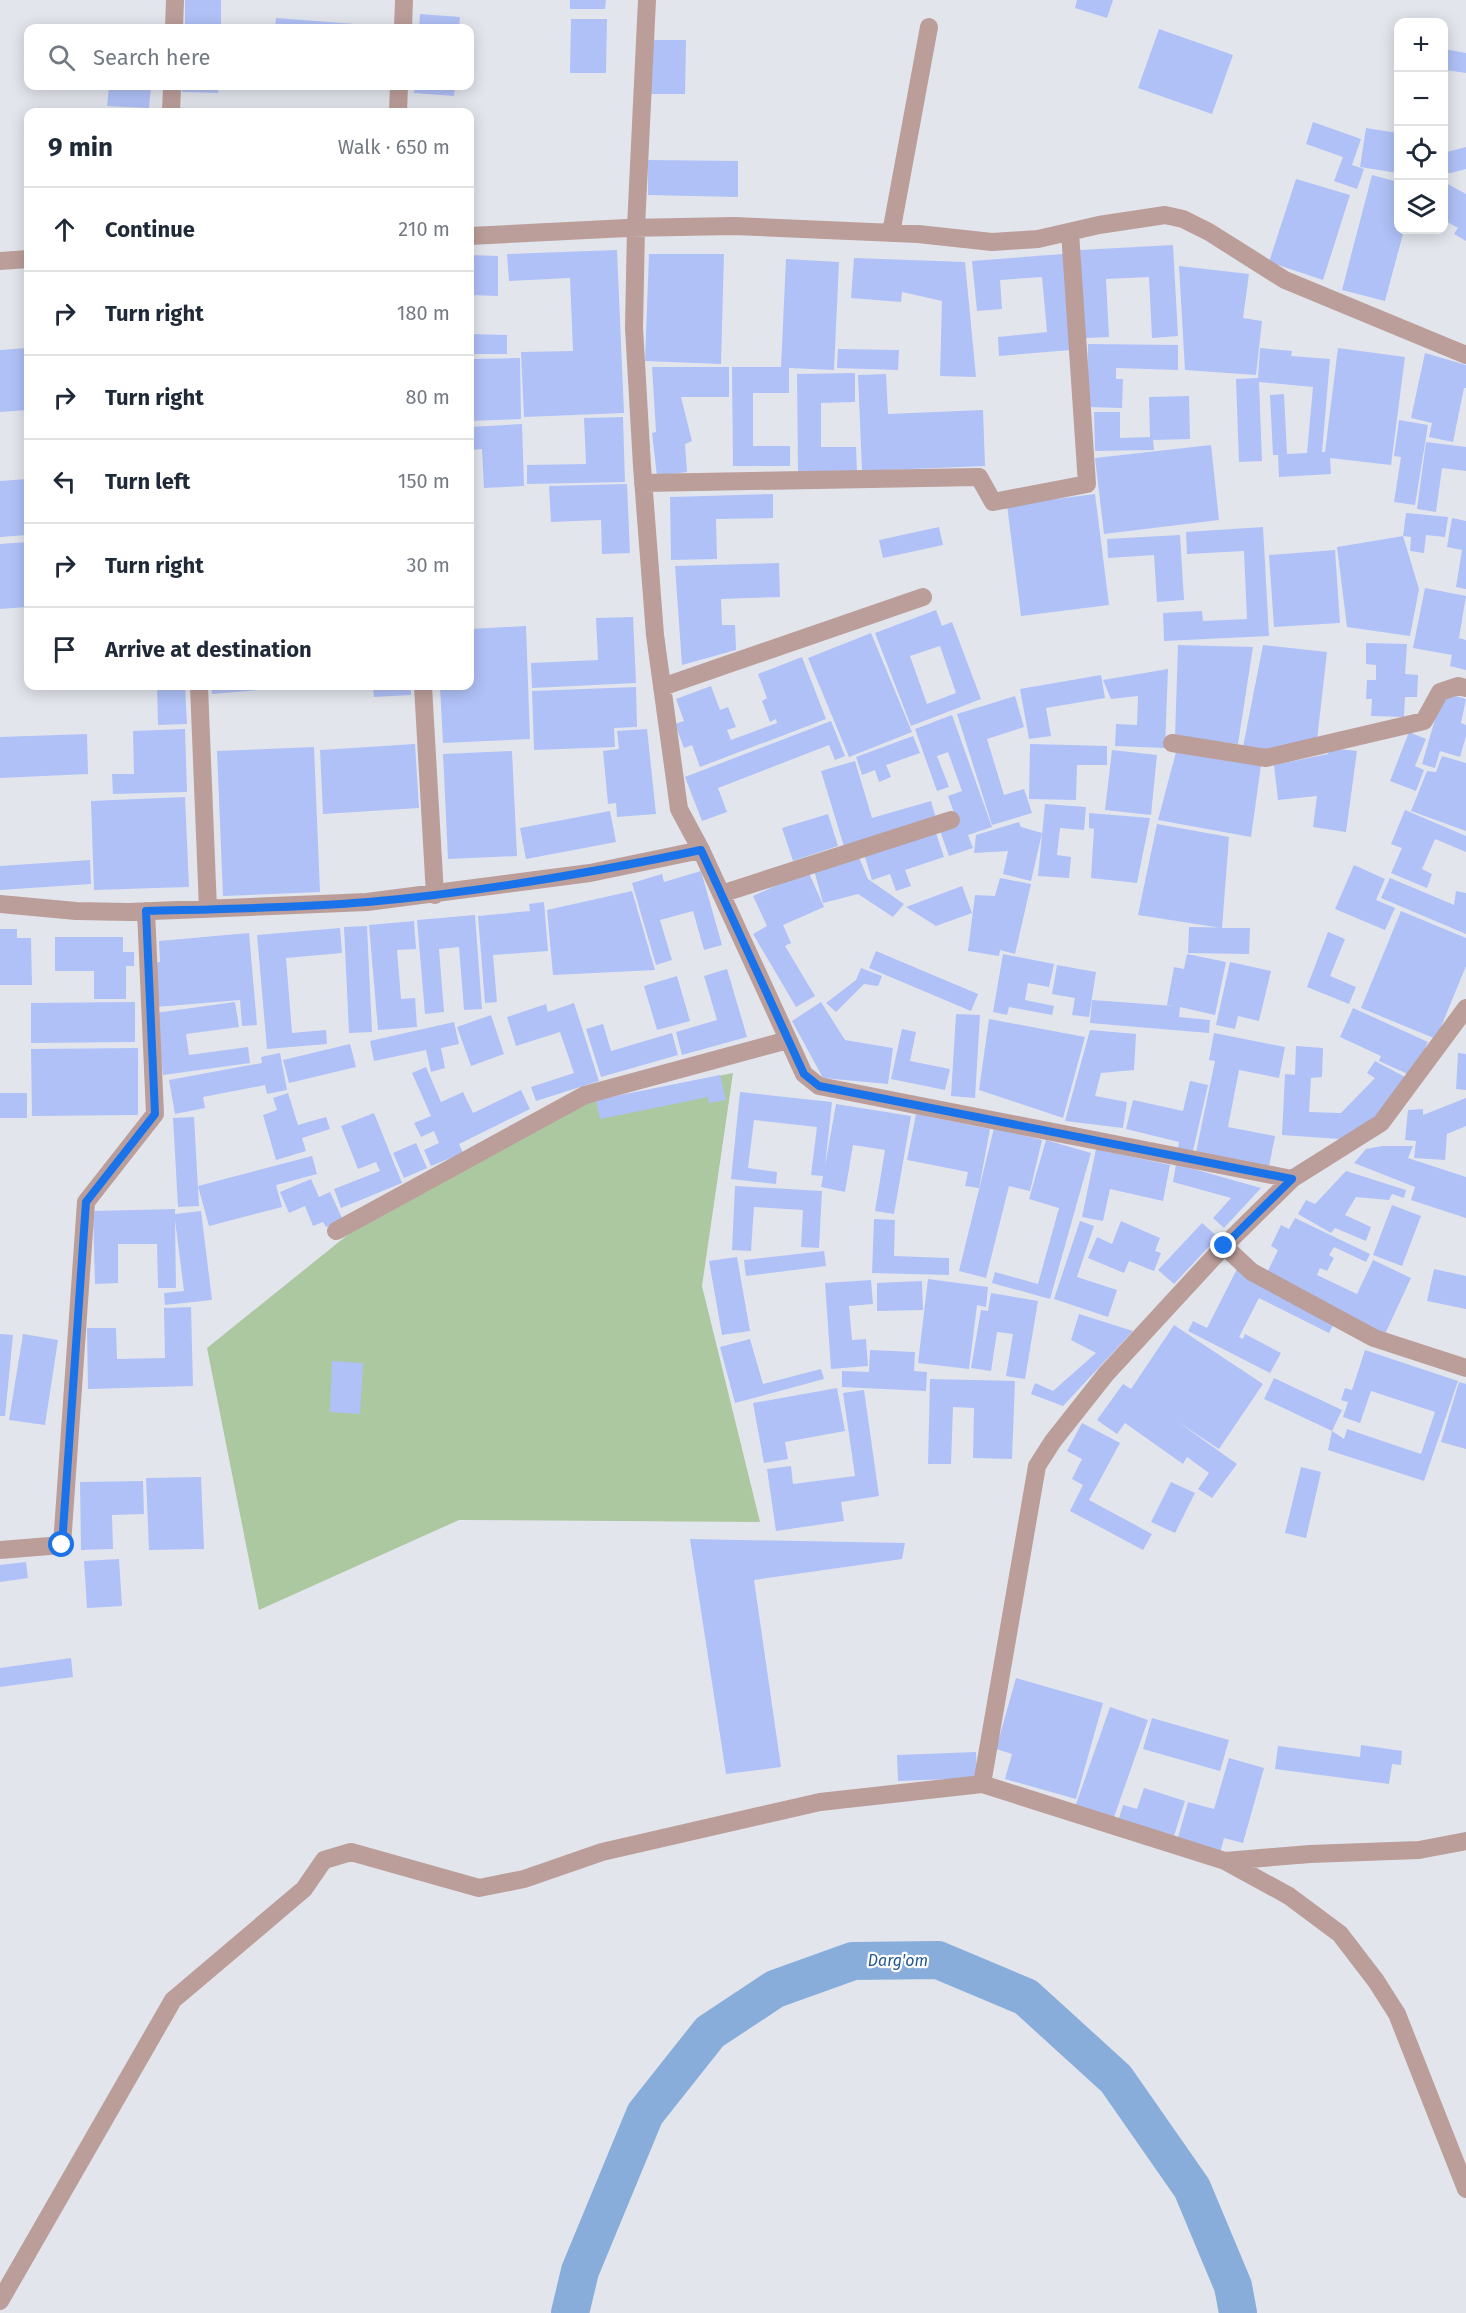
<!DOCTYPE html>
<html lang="en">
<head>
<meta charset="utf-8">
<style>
  :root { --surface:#fff; --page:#f2f2f3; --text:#1f2937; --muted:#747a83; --line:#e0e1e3 }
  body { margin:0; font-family:"Fira Sans",sans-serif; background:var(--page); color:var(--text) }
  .controls { position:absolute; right:18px; top:18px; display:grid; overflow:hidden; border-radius:12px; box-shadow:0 3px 15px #0003 }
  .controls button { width:54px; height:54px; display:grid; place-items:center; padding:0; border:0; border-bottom:2px solid var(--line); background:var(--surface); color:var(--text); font:30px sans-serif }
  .stop { position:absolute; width:18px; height:18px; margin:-14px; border:4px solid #1a73e8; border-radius:50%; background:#fff }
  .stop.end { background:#1a73e8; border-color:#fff; box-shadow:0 2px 6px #0008 }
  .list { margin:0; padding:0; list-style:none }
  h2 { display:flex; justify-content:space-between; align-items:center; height:78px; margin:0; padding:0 24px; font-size:26px }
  h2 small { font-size:20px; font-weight:400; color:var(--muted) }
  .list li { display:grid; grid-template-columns:39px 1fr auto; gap:18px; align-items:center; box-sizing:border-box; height:84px; padding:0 24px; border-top:2px solid var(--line) }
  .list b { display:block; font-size:22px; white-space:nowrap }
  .list em { font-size:20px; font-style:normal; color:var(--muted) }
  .icon { flex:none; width:33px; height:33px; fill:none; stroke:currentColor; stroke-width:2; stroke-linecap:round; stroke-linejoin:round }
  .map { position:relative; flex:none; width:1466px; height:2313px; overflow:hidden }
  .search { position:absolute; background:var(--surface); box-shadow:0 3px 15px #0003; left:24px; top:24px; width:450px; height:66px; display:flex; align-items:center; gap:15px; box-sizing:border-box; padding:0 21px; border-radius:12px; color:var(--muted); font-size:22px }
  .panel { position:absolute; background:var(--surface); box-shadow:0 3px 15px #0003; left:24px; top:108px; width:450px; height:582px; border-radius:12px }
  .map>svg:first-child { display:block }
  .green { fill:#acc8a0 }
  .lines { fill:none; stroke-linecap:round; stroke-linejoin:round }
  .river { stroke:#88addb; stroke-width:38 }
  .building { fill:#b0c1f7; fill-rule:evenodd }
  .minor { stroke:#bb9e9a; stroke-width:18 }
  .route { stroke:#1a73e8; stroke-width:8 }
  .labels { text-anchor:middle; stroke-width:4.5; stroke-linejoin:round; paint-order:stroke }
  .water-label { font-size:16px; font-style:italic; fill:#245790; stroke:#fff }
</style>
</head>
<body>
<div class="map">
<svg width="1466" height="2313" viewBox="0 0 1466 2313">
  <rect width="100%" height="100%" fill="#e3e5ed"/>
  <path class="green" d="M733 1073 702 1286 760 1522 459 1520 259 1610 207 1348 355 1229 589 1102Z"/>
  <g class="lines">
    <path class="river" d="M570 2313 580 2271 645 2114 710 2032 775 1989 853 1961 938 1960 1026 1997 1116 2079 1192 2188 1233 2286 1238 2313"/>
  </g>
  <path class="building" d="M185 0H221V28H185Z
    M570 0H606L605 9H570Z
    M1077 0H1113L1107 18 1075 8Z
    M420 14 460 17 459 28H419Z
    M276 18 368 25 367 28H275Z
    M571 19H607L606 73H570Z
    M1159 29 1233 55 1212 114 1138 88Z
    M650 40H686L685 94H650Z
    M1444 49 1466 53V73L1446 70 1445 82Z
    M109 86H151L149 108 107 106Z
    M183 86H218V93L182 92Z
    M415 86H455L454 96 414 93Z
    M1444 102H1446L1447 152 1466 147V169L1451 173H1444Z
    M1313 122 1361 139 1352 165 1364 169 1357 189 1334 181 1343 157 1306 144Z
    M1366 128 1398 133V173L1360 167Z
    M648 160 738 161V197L648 195Z
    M1372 175 1398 182V230H1404L1385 301 1342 290Z
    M1296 179 1350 195 1323 280 1269 262Z
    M1444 182 1466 194V241L1454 234 1458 228 1444 220Z
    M1173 245 1178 336 1152 338 1149 277 1106 279 1109 337 1085 338 1080 250Z
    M617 250 624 413 524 417 521 352 573 351 570 278 509 281 507 254Z
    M649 254H724L721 364 645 361Z
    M1063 254 1071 350 999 356 998 337 1047 332 1042 277 1000 280 1002 309 977 311 972 261Z
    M470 255 498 256V296L470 295Z
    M854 258 965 262 976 377 940 376 942 301 902 292 901 302 851 298Z
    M786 259 839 262 834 370 789 368V393H753V446H790V466H733L732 367H781Z
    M1179 266 1249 274 1243 318 1262 321 1256 375 1185 370Z
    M470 334 507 335V354H470Z
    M1088 344 1178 345V370L1116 368V379H1123L1122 408 1087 407Z
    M28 348V410L0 412V350Z
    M1260 348 1292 351 1291 356 1330 359 1322 452H1325L1338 348 1405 357 1391 465 1330 458 1331 474 1279 477 1278 455H1273L1270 395 1284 394 1287 454 1307 453 1313 387 1259 382 1262 461 1239 462 1236 379 1258 378Z
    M838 349 899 350 898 370 837 368Z
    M1425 353 1466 365V388H1464L1453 442 1429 437 1432 423 1411 418Z
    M520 358 521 419 470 421V359Z
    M652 367H729V397H681L692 441 685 444 687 472 657 476 652 433 656 432Z
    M855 373V402L821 403V447H856L857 472 798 473 797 374Z
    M886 374 888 414 983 410 985 466 862 471 858 375Z
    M1189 396 1190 439 1153 440 1154 450 1095 451 1094 412H1120V438L1150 437 1149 397Z
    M623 417 625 482 527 484V465L586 464 584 418Z
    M1399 420 1428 425 1415 505 1394 502 1401 457 1394 456Z
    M522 424 524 486 484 488 482 449 470 450V427Z
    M1426 442 1466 447V471L1442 468 1436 512 1417 509Z
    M1211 445 1219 520 1104 534 1095 458Z
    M28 479V535L0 537V481Z
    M627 484 630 553 602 554 601 520 551 522 549 486Z
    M773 494V518L716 519 717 559 671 560 670 497Z
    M1095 494 1109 605 1021 616 1007 505Z
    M1406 513 1448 517 1445 537 1426 535 1424 553 1410 551 1411 537 1403 536Z
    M1452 518 1466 521V589L1456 587 1462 550 1447 547Z
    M939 527 943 545 883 558 879 540Z
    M1263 527 1269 636 1164 641 1163 613 1202 611 1203 621 1247 619 1244 551 1187 554 1186 532Z
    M1180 535 1184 600 1157 602 1154 555 1108 558 1107 539Z
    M1403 536 1419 589 1410 636 1347 627 1337 547Z
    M28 542V607L0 609V544Z
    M1335 550 1340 623 1274 627 1269 555Z
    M779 563 780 597 721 599 722 625H735L736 650 682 665 675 566Z
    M1425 588 1466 596 1459 638 1466 640V670L1450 666 1452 655 1413 648Z
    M936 610 942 626 952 622 981 699 911 726 875 633ZM940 646 956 693 927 704 910 656Z
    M633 617 636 683 532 688 531 663 598 660 596 618Z
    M526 626 530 739 443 743 440 686H470V629Z
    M871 633 912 732 849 757 808 658Z
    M1366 643 1407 644 1405 674 1418 675 1417 697H1405L1404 717 1371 716 1372 699H1366L1367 680H1376V665L1366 664Z
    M1178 645 1253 647 1238 744 1175 737Z
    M1263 645 1327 652 1317 740 1270 751 1243 747Z
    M802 657 826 719 700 767 692 745 684 748 675 724 684 721 676 699 711 686 720 710 728 707 736 727 727 730 731 740 777 723 776 719 770 722 762 701 767 698 758 674Z
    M1168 669 1165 748 1115 746 1116 724 1137 725 1138 696 1111 699 1103 680Z
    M1101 675 1105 698 1046 708 1051 736 1029 739 1020 689Z
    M157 686H185L187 724 158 725Z
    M211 686H292V687L212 694Z
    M373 686H411V695L374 697Z
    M636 687 637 727 614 728 615 747 534 750 532 691Z
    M1443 692 1466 699 1461 723 1466 725V736L1460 757 1440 751 1435 768 1422 764Z
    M1015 696 1024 727 987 739 1004 795 1024 789 1032 813 992 825 957 714Z
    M952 715 992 827 968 835 973 848 949 856 939 828 957 821 948 796 962 791 948 752 937 756 949 787 937 791 915 729Z
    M831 721 845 756 835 760 829 745 718 788 727 812 702 821 685 777Z
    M185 729 187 792 113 794 112 774H134L133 731Z
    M647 729 656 814 617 817 616 803 608 804 603 751 619 749 617 731Z
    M1409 732 1426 739 1415 766 1424 770 1416 791 1390 781Z
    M87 734 88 774 0 778V737Z
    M913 736 920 753 886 765 891 777 879 782 875 770 862 775 856 757Z
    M415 744 419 808 323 814 320 750Z
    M1030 744 1107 746V765H1077L1076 800 1029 799Z
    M314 747 320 892 223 896 217 751Z
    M1329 748 1357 751 1346 832 1313 827 1317 796 1278 800 1274 765 1328 754Z
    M1112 750 1157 755 1151 815 1105 810Z
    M512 751 517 856 448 859 443 754Z
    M1176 752 1261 765 1251 837 1158 820Z
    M1442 756 1466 763V831L1411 811 1427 771 1436 772Z
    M855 761 872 818 931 801 937 822 845 850 821 771Z
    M185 797 189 887 94 890 91 801Z
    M1045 804 1086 807 1084 830 1060 828 1057 855 1071 857 1069 878 1038 876Z
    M1405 810 1466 836V852L1435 839 1422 869 1432 874 1427 888 1391 873 1402 848 1391 844Z
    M610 811 616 842 526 859 520 828Z
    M1089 813 1150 818 1137 883 1091 878 1094 829 1089 828Z
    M828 814 838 846 793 861 782 828Z
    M1019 822 1021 827 1042 833 1031 881 1003 874 1008 851 974 853 976 835Z
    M1157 824 1229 837 1222 928 1138 915Z
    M935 830 944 857 905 870 911 886 896 891 890 874 872 880 864 854Z
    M858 855 868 879 904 904 893 917 858 894 823 903 814 870Z
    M90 860 91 884 0 890V866Z
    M1354 865 1385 879 1376 900 1395 908 1385 930 1335 909Z
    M701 871 722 945 704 950 693 911 660 920 672 960 656 965 632 883 662 874 664 882Z
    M808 871 824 907 783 925 791 943 785 946 815 996 796 1007 753 934 767 926 753 896Z
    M1000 878 1031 884 1015 954 1000 950 999 956 968 951 975 895 995 896Z
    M1390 878 1454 905 1456 891 1466 893V934L1381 898Z
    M962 886 972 913 936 926 906 907Z
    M632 891 655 970 553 975 547 910Z
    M544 902 548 951 493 955 497 1002 485 1003 478 916 530 911 529 904Z
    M1401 911 1466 938V966L1436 1039 1361 1008Z
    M475 915 482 1009 464 1010 459 947 439 949 444 1012 425 1014 417 920Z
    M414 921 416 949 397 950 401 999 415 998 417 1027 378 1030 369 925Z
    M367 926 372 1032 349 1033 344 927Z
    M1189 927 1250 928 1249 954 1188 953Z
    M340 928 342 953 286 958 292 1033 326 1030 327 1044 267 1049 257 935Z
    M0 929H17V938H31L32 985H0Z
    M1328 932 1345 939 1330 976 1356 987 1349 1004 1307 987Z
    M249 933 257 1025 242 1026 240 1000 156 1007 153 963 160 962 159 941Z
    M55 937H123V952H134V966H126V999H94V971H55Z
    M876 951 978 994 971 1011 869 968Z
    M1003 954 1054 964 1049 987 1028 983 1025 1000 1054 1006 1052 1015 1009 1007 1007 1015 993 1012Z
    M1187 954 1226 962 1215 1015 1180 1007 1179 1017 1210 1020 1209 1033 1090 1023 1092 1000 1174 1006 1167 1005 1174 967 1184 969Z
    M1230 962 1271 971 1259 1021 1238 1016 1235 1029 1216 1025Z
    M1057 965 1096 972 1089 1017 1072 1015 1075 998 1052 994Z
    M861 968 882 976 878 986 864 984 836 1012 826 1003 856 980Z
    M727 969 747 1037 682 1055 676 1032 717 1020 704 976Z
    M677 976 690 1021 657 1030 644 986Z
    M135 1002V1042L31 1043V1003Z
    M235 1002 239 1027 186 1034 189 1055 248 1047 250 1063 163 1075 155 1013Z
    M821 1002 845 1040 893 1048 888 1084 823 1078 792 1021Z
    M574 1003 599 1081 536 1101 531 1087 574 1073 560 1032 516 1046 507 1017 546 1004 548 1012Z
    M1353 1008 1428 1042 1412 1076 1379 1061 1381 1056 1340 1037Z
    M956 1014 980 1015 975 1098 951 1096Z
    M491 1015 504 1054 471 1066 457 1027Z
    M989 1019 1085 1037 1063 1118 979 1090Z
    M454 1022 459 1044 441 1048 445 1068 431 1072 426 1050 374 1061 370 1041Z
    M603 1024 611 1051 672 1033 678 1055 601 1077 586 1029Z
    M902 1029 916 1032 910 1061 950 1069 945 1090 891 1079Z
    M1090 1030 1136 1034 1134 1070 1101 1073 1095 1096 1127 1102 1123 1128 1065 1121Z
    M1214 1033 1285 1047 1279 1078 1239 1070 1228 1127 1275 1136 1269 1167 1196 1152 1215 1061 1209 1060Z
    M350 1044 356 1067 289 1083 283 1060Z
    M1296 1046 1323 1048 1322 1077 1311 1078 1309 1112 1341 1113 1375 1078 1367 1073 1375 1061 1409 1079 1354 1140 1282 1135 1285 1074 1295 1075Z
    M138 1048V1115L32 1116 31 1049Z
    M280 1053 287 1090 267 1094 265 1085 203 1097 205 1108 175 1114 169 1080 262 1063 261 1057Z
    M1458 1053 1466 1054V1090L1456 1089Z
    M426 1067 441 1102 463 1092 473 1113 521 1090 530 1109 459 1144 463 1153 431 1166 424 1150 439 1143 434 1131 421 1137 414 1123 431 1116 412 1073Z
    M720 1075 726 1100 709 1103 708 1097 600 1119 596 1100Z
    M1190 1081 1208 1085 1193 1151 1178 1148 1179 1142 1126 1129 1133 1100 1183 1111Z
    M740 1092 832 1102 825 1166 836 1104 911 1116 894 1214 875 1211 885 1150 853 1145 845 1192 821 1187 823 1176 811 1175 817 1127 754 1120 748 1168 777 1172 776 1184 731 1179Z
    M0 1093H27V1118H0Z
    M288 1093 298 1125 326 1117 330 1129 302 1138 306 1151 276 1160 263 1115 277 1110 273 1098Z
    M1466 1098V1126L1447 1134 1445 1160 1414 1158 1416 1141 1405 1140 1408 1110 1423 1109V1115Z
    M374 1113 402 1183 341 1208 334 1189 380 1171 376 1162 358 1169 341 1126Z
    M916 1114 990 1129 979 1188 965 1186 968 1172 907 1160Z
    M194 1117 199 1206 178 1207 173 1118Z
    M994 1128 1042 1140 1030 1191 1009 1186 986 1278 959 1271Z
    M1046 1140 1091 1153 1050 1299 992 1283 995 1272 1038 1284 1059 1208 1029 1199Z
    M416 1143 427 1168 404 1178 393 1153Z
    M1382 1146H1413L1408 1158 1466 1177V1218L1411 1200 1415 1187 1354 1163 1366 1149Z
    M1096 1149 1170 1165 1163 1201 1110 1189 1103 1221 1082 1217Z
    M312 1156 317 1174 276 1185 282 1207 209 1226 198 1186Z
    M1176 1164 1261 1188 1224 1228 1213 1218 1231 1198 1173 1182Z
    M1346 1171 1406 1190 1404 1198 1392 1194 1389 1200 1356 1197 1345 1215 1371 1227 1366 1241 1335 1228 1331 1233 1298 1214 1306 1200 1315 1204Z
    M311 1179 319 1197 330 1192 343 1220 326 1227 323 1222 313 1226 305 1206 289 1213 280 1192Z
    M735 1186 822 1191 819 1248 801 1247 803 1210 754 1207 751 1251 732 1250Z
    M1392 1205 1421 1216 1402 1266 1373 1255Z
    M175 1209V1214L201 1211 212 1300 165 1305 164 1293 184 1291 175 1220 176 1288H158L157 1244H118V1283L95 1284 93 1211Z
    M1295 1218 1370 1254 1366 1262 1334 1247 1329 1255 1334 1258 1327 1271 1320 1268 1317 1275 1357 1294 1373 1260 1411 1278 1385 1334 1265 1277 1278 1250 1271 1246 1281 1225 1289 1229Z
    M874 1219 895 1220 894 1256 949 1258V1275L872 1273Z
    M1080 1221 1094 1226 1077 1277 1117 1290 1108 1317 1054 1299Z
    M1121 1221 1160 1238 1155 1251 1161 1253 1154 1271 1129 1261 1124 1273 1088 1258 1097 1237 1112 1244Z
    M1202 1223 1218 1237 1174 1284 1158 1270Z
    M824 1251 826 1266 746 1276 744 1260Z
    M737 1257 750 1331 722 1335 709 1261Z
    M1237 1269 1336 1320 1329 1333 1259 1298 1239 1337 1243 1339 1245 1334 1281 1353 1270 1373 1188 1331 1193 1321 1207 1328Z
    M1434 1269 1466 1276V1309L1427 1301Z
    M928 1279 988 1287 986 1307 977 1305 969 1369 918 1363Z
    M871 1280 873 1304 849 1306 852 1340 866 1339 868 1366 831 1369 825 1283Z
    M922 1281 923 1310 877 1311V1283Z
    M991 1293 1038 1301 1025 1379 1006 1376 1013 1334 997 1332 991 1371 971 1368 981 1310 988 1311Z
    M191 1307 193 1386 88 1389 87 1328H116L117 1359 165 1358 164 1308Z
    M1079 1314 1133 1331 1063 1406 1031 1394 1035 1383 1053 1391 1096 1353 1071 1340Z
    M1174 1325 1263 1384 1219 1449 1178 1422 1237 1464 1212 1498 1198 1489 1209 1473 1187 1457 1183 1464 1125 1423 1117 1434 1097 1420 1123 1384 1131 1389Z
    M0 1334 13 1335 5 1416H0Z
    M23 1334 58 1340 45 1425 9 1420Z
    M750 1339 763 1384 821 1369 824 1379 735 1403 720 1347Z
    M870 1350 915 1352 914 1371 927 1372 926 1391 842 1387V1371L869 1372Z
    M1365 1350 1458 1381 1424 1481 1328 1450 1332 1431 1264 1399 1274 1378 1342 1410 1332 1431 1344 1439 1347 1429 1421 1454 1435 1412 1371 1391 1360 1423 1343 1417 1348 1402 1341 1400 1345 1388 1352 1390Z
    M332 1361 363 1363 360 1414 330 1412Z
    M930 1379 1015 1381 1012 1459 973 1458 974 1408 953 1407 951 1464H928Z
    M1459 1382 1466 1384V1449L1441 1442Z
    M837 1388 845 1431 785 1442 788 1459 764 1463 753 1403Z
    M864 1390 879 1496 841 1502 844 1521 776 1531 767 1469 791 1466 793 1484 855 1476 843 1393Z
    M1082 1423 1120 1443 1089 1500 1152 1534 1143 1550 1070 1511 1083 1485 1072 1479 1082 1459 1067 1451Z
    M1301 1467 1321 1472 1306 1538 1285 1533Z
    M201 1477 204 1549 149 1550 146 1478Z
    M143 1481 144 1514 112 1515 113 1549 81 1550 80 1482Z
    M1171 1482 1195 1493 1175 1533 1151 1522Z
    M690 1539 905 1543 902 1559 754 1580 781 1767 726 1774Z
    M119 1559 122 1606 87 1608 84 1561Z
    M26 1562 28 1578 0 1582V1565Z
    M71 1658 73 1677 0 1687V1668Z
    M1016 1678 1103 1703 1076 1799 1005 1779 1012 1754 996 1749Z
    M1110 1707 1148 1720 1113 1820 1075 1807Z
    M1152 1718 1229 1740 1220 1771 1143 1749Z
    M1361 1745 1402 1751 1401 1765 1392 1764 1389 1784 1275 1769 1278 1746 1360 1757Z
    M976 1752 977 1778 898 1781 897 1755Z
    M1229 1758 1264 1768 1243 1843 1224 1838 1220 1853 1177 1841 1188 1802 1214 1809Z
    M1144 1788 1185 1801 1173 1839 1118 1821 1123 1805 1137 1809Z"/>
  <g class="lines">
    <path class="minor" d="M647 0 636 227 634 328 642 466 655 635 679 809 701 850 804 1074 819 1086 1292 1179
      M174 28 175 0
      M403 28 404 0
      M171 112 172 86
      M398 112 399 86
      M891 233 929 27
      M470 236 627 228 734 226 918 234 992 242 1038 239 1099 225 1165 215 1183 219 1209 232 1285 280 1466 355
      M0 261 28 259
      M643 483 979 477 993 502 1087 484 1070 232
      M199 686 208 909
      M423 686 435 895
      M662 687 923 597
      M1172 743 1266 758 1424 721 1440 692 1458 686 1466 688
      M721 894 951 820
      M0 904 76 911 129 912 367 902 590 873 701 850
      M336 1231 585 1095 788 1040
      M1224 1246 1252 1272 1374 1338 1466 1368
      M0 1550 62 1545 86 1202 155 1114 146 911
      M982 1784 1037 1466 1053 1441 1106 1374 1224 1246 1292 1179 1381 1123 1466 1008
      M1227 1862 1289 1896 1340 1934 1376 1981 1397 2014 1466 2189
      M0 2301 173 2000 304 1889 324 1860 351 1852 479 1888 524 1879 602 1852 820 1802 982 1784 1225 1861 1310 1854 1419 1850 1466 1841"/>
  </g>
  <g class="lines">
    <path class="route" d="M62 1545 86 1202 155 1114 146 911C220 909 295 908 368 902 480 892 591 873 701 850L804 1074 819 1086 1292 1179 1224 1246"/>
  </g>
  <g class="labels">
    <g class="water-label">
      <text x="898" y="1966">Darg'om</text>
    </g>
  </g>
</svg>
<div class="controls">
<button>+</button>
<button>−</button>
<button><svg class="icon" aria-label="locate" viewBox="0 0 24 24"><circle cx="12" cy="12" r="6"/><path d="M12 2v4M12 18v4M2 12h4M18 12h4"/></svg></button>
<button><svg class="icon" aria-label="layers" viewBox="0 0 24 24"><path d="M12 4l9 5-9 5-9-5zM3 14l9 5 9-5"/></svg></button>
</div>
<div class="stop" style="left:62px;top:1545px"></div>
<div class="stop end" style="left:1224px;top:1246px"></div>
<div class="search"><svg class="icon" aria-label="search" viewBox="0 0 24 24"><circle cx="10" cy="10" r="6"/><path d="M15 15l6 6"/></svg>Search here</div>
<section class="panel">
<h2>9 min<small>Walk · 650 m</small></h2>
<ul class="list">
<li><svg class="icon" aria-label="ahead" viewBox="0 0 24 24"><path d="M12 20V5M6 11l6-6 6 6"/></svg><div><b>Continue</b></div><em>210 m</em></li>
<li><svg class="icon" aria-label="right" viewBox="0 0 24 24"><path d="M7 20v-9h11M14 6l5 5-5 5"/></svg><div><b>Turn right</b></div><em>180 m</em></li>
<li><svg class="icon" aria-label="right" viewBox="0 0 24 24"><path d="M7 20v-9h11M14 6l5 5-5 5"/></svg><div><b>Turn right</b></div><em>80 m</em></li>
<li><svg class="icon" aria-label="left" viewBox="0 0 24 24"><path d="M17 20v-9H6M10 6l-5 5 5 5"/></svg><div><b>Turn left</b></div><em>150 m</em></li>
<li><svg class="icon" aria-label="right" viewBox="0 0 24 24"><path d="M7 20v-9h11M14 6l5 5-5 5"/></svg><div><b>Turn right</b></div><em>30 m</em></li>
<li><svg class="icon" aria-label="arrive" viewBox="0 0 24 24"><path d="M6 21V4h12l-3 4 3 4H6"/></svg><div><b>Arrive at destination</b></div></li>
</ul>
</section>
</div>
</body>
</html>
